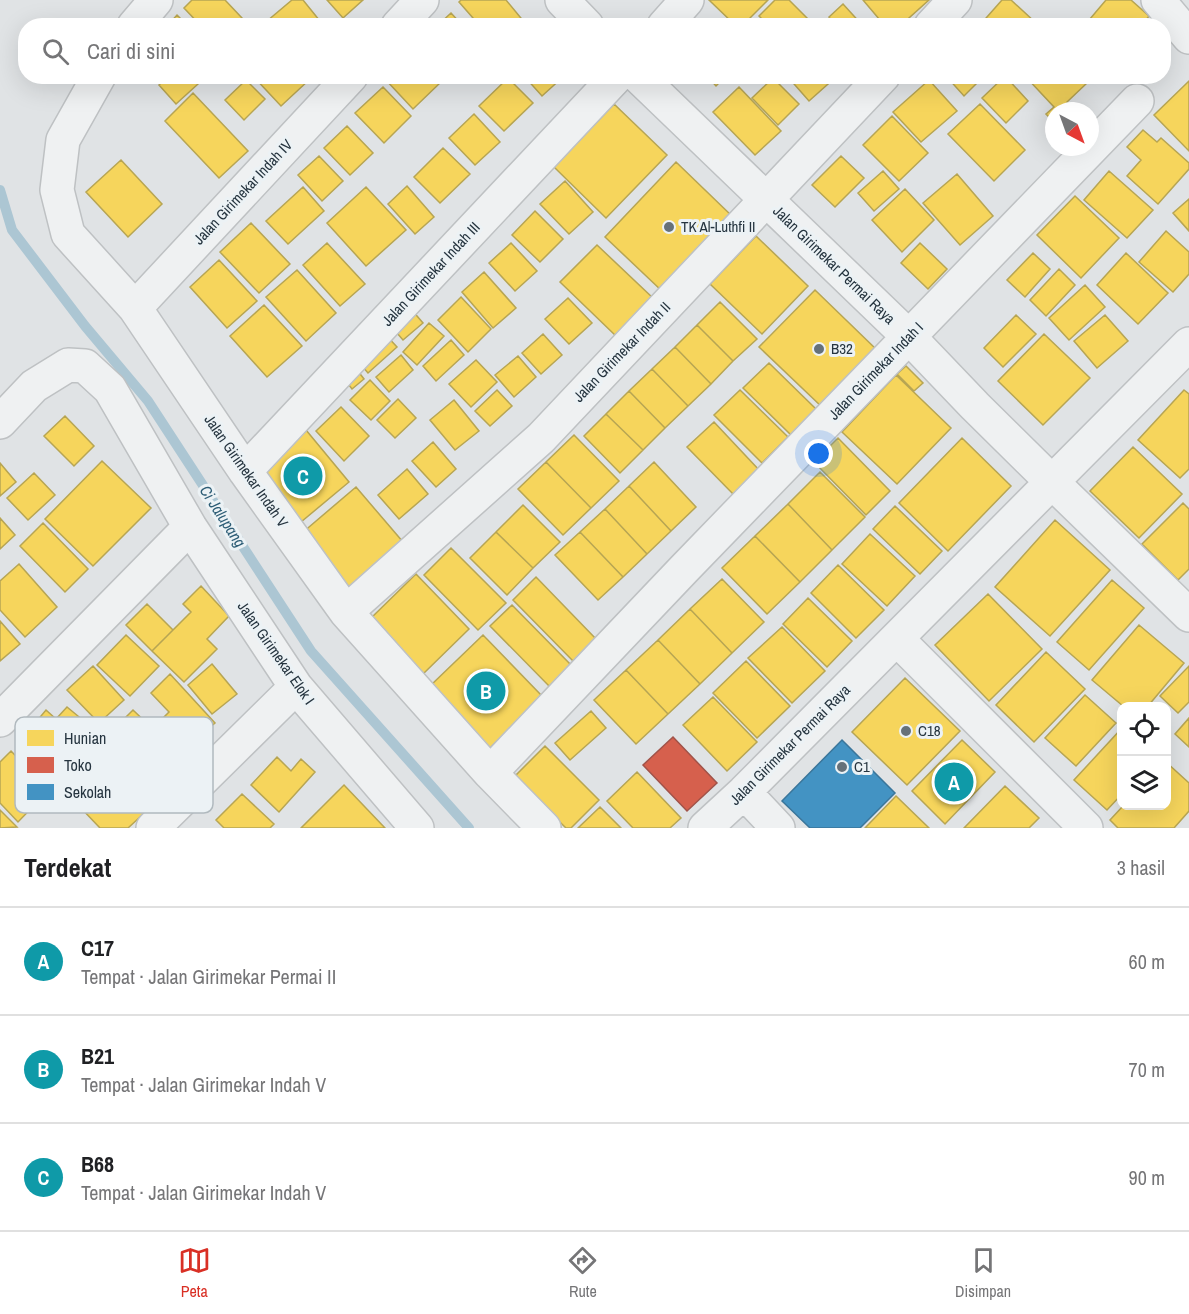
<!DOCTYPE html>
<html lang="id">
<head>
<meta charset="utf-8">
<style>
  :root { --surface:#fff; --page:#f2f2f2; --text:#202124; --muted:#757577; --line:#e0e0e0; --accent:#d93025 }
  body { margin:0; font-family:"Archivo Narrow",sans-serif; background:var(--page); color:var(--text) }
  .controls { position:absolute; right:18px; bottom:18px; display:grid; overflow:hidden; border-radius:12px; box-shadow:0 6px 24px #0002 }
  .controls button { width:54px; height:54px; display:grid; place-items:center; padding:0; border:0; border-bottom:2px solid var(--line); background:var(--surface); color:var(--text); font:30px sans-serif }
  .compass { position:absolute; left:1045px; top:102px; width:54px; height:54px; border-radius:50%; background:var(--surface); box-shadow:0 6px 24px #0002; rotate:139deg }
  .you { position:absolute; left:819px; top:454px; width:21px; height:21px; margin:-15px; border:4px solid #fff; border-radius:50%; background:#1a73e8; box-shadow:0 0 0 9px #1a73e833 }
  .badge { display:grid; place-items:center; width:39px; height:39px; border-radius:50%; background:var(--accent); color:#fff; font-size:20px; font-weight:700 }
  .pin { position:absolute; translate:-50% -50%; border:3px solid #fff; box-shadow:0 2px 6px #0006 }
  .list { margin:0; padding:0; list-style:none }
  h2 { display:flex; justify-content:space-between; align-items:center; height:78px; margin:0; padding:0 24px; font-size:26px }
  h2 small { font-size:20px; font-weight:400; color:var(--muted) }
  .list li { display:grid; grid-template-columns:39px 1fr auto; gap:18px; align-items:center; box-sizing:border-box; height:108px; padding:0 24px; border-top:2px solid var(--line) }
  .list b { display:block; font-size:22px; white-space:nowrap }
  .list p { margin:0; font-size:20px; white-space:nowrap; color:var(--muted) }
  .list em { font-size:20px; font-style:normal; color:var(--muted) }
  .icon { flex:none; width:33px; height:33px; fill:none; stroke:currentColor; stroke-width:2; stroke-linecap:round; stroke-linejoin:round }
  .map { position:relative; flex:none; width:1189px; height:828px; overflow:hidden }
  .search { position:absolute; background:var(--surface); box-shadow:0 6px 24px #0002; left:18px; right:18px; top:18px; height:66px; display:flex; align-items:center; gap:15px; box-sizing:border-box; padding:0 21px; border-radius:24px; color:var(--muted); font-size:22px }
  .sheet { height:402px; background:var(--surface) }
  nav { display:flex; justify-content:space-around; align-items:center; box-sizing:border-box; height:84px; border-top:2px solid var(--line); background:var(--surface); font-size:16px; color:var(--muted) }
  nav a { display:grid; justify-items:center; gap:3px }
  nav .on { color:var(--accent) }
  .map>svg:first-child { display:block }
  .homes { fill:#f6d55c; stroke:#b7a553; stroke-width:1.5 }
  .shops { fill:#d6604d; stroke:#a15349; stroke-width:1.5 }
  .schools { fill:#4393c3; stroke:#3a769b; stroke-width:1.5 }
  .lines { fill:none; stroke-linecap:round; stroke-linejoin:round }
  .stream { stroke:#acc6d3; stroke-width:10 }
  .minor-casing { stroke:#bec1c3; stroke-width:36 }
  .minor { stroke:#eff1f2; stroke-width:33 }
  .poi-dot { fill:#667179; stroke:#ecf2f5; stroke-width:2 }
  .labels { text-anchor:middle; stroke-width:6; stroke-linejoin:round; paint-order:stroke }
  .street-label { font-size:15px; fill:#25343f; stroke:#ecf2f5 }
  .poi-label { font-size:15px; fill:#25343f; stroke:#ecf2f5; text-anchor:start }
  .water-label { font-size:16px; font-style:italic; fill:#2d5d76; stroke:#ecf2f5 }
  .key { fill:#ecf2f5; stroke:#b0b9be; stroke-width:1.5 }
  .key-label { font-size:16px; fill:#25343f }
</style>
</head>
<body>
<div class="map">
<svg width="1189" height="828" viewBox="0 0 1189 828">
  <rect width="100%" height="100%" fill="#e0e3e5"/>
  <path class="homes" d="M192 0H225L242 18 234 26H201L184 8Z
    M292 0H303L324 26H271L267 21Z
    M327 0H363L343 18Z
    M461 0H506L525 23 522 26H480L459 2Z
    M709 0H768L742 26H736Z
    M775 0H789L815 26H769L759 16Z
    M863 0H929L900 26H885Z
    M1002 0H1011L1035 22 1032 26H979Z
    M1106 0H1131L1149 16 1141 26H1084Z
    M843 4 863 26H836L829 17Z
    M451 13 463 26H437Z
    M177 15 188 26H167Z
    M168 76H191L198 84 176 104 159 85Z
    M253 76H306L309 80 281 106Z
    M388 76H436L441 82 413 109 385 79Z
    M524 76H564L542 96Z
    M707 76H726L716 86Z
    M787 76H837L809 101Z
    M946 76H984L964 96Z
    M1005 76 1028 101 1006 123 982 98Z
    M1025 76H1081L1087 83 1067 102 1075 111H1054V122L1046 114 1054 107Z
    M508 78 533 103 504 131 479 106Z
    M773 78 799 104 778 125 752 98Z
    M246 80 265 99 244 120 225 100Z
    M929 80 957 111 921 142 893 112Z
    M1189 81V151L1154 115Z
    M383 87 411 116 384 143 355 113Z
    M739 87 781 131 755 155 713 112Z
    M193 93 248 151 219 178 165 121Z
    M614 104 667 155 606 218 554 167Z
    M980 104 1025 150 994 181 948 134Z
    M474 114 500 142 475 165 449 138Z
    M892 116 928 153 899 181 863 145Z
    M347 126 373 153 350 175 324 148Z
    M1143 130 1157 142 1161 138 1189 163V169L1158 204 1127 176 1141 160 1127 147Z
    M443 148 470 174 440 203 414 177Z
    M319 156 343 181 322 201 298 175Z
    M841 156 864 178 835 207 812 185Z
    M121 160 162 204 128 237 86 192Z
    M676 162 734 218 663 292 605 237Z
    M883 171 899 189 874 211 858 193Z
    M1109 171 1153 210 1127 238 1084 200Z
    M957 174 993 216 960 245 923 203Z
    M565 181 593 212 569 234 540 204Z
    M407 186 434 217 415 234 388 204Z
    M303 187 324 211 288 244 266 221Z
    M366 187 406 230 366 266 327 223Z
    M905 189 934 220 902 252 872 220Z
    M1075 196 1119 238 1081 278 1037 235Z
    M1189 199V231L1173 213Z
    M535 211 563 239 540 262 512 235Z
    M251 223 290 264 259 293 220 252Z
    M1166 231 1189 252V274L1173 292 1139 262Z
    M756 236 808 286 762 334 710 284Z
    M327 243 365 284 340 306 303 265Z
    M511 243 537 271 515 291 489 263Z
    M920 243 947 269 928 289 901 263Z
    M597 245 654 299 617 337 560 282Z
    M1033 253 1050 269 1025 297 1007 280Z
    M1126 253 1168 293 1138 324 1097 285Z
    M219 260 257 301 227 328 190 287Z
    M1059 269 1075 285 1046 316 1030 300Z
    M297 270 336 313 306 341 266 297Z
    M484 272 516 308 493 328 462 292Z
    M1085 285 1105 307 1069 340 1049 318Z
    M815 290 878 351 823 408 759 347Z
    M461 297 491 329 468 352 438 320Z
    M568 298 592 323 569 344 545 319Z
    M720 302 757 339 733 361 697 325Z
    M264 305 302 346 267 377 230 336Z
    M411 309 423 323 403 340 391 326Z
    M1016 315 1036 334 1003 367 984 348Z
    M1105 315 1128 341 1097 368 1074 341Z
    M429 323 444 336 417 365 403 352Z
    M697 325 733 361 711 384 675 347Z
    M384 333 397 347 368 373 356 359Z
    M543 334 562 355 541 374 522 353Z
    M1044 334 1090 378 1043 425 998 381Z
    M451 340 464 355 436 381 423 366Z
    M675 347 711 384 688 406 652 369Z
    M401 355 413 370 389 392 376 377Z
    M518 356 536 377 514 397 495 375Z
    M476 360 497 382 471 407 449 384Z
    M769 363 817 410 791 435 743 388Z
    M354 366 364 379 352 389 342 376Z
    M906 366 923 383 914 391 897 374Z
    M652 369 688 406 665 428 629 391Z
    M896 375 951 428 897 484 842 432Z
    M370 380 390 401 371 420 350 400Z
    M497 390 512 406 490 426 475 411Z
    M740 390 788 437 762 463 714 415Z
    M1184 390 1189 394V469L1180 478 1138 440Z
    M629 391 665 428 643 450 606 414Z
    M398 399 416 418 395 438 377 420Z
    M454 400 479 431 455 450 430 420Z
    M341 407 369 436 344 461 316 431Z
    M606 414 643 450 620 473 584 436Z
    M65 416 94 446 74 466 44 436Z
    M714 422 760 471 734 495 687 447Z
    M306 430 349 482 301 522 258 470Z
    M574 435 619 481 591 508 546 462Z
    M838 438 890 491 866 515 814 462Z
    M962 438 1011 486 948 551 899 503Z
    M433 442 456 469 436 487 412 461Z
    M1133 447 1182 494 1139 538 1090 491Z
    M102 461 151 508 93 566 45 519Z
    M546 462 591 508 563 535 518 489Z
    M654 462 696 507 671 531 629 486Z
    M0 463 16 482 0 496Z
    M407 469 428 494 399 519 378 495Z
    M820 472 865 517 832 550 788 504Z
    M34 473 55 495 28 520 7 498Z
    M629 486 671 531 647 554 605 509Z
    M356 487 403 542 350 588 302 533Z
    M1183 503 1189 509V569L1178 580 1142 544Z
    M788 504 832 550 800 582 755 536Z
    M523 505 560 542 533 568 496 532Z
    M895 506 942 551 920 574 873 529Z
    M605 509 647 554 623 577 580 532Z
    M0 518 15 535 0 549Z
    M1055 520 1110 570 1050 636 995 587Z
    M43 523 88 569 65 592 20 546Z
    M496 532 533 568 507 595 470 558Z
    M580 532 623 577 598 600 555 555Z
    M870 534 915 576 887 606 842 564Z
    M755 536 800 582 767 614 722 568Z
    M451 548 506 603 478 630 424 575Z
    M19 564 57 607 25 637 0 610V581Z
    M838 565 884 610 856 638 811 593Z
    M416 574 469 629 422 675 368 621Z
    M536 577 597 640 574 662 513 600Z
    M722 579 764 622 732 653 690 609Z
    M1112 580 1144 608 1089 670 1057 642Z
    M201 586 229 616 207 639 217 649 184 682 152 651 191 612 183 604Z
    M988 594 1042 649 989 701 935 645Z
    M808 598 852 641 827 667 783 624Z
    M147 604 173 630 152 651 126 625Z
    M512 605 572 666 550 687 490 626Z
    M690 609 732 653 700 684 658 640Z
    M0 621 20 644 0 661Z
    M1139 625 1184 663 1148 706H1123L1092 680Z
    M782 627 825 671 792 703 748 658Z
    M126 635 159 666 130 696 97 665Z
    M483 635 542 696 490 748 430 686Z
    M658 640 700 684 668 714 626 670Z
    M1046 652 1085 689 1034 742 996 705Z
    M746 661 790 706 757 738 713 693Z
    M212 664 237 694 212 714 188 685Z
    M93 666 124 700 99 723 67 690Z
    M1189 666V702L1178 713 1160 696Z
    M626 670 668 714 636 744 594 700Z
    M170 674 215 723 184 751 158 723 169 712 151 693Z
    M905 678 960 731 907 785 852 732Z
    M1085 695 1116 723 1076 766 1045 738Z
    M713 697 757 742 727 771 683 725Z
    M67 707 101 735 66 777 21 740 46 710 56 719Z
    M133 710 197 771 175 793 111 732Z
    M591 711 606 728 570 760 555 743Z
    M1189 718V747L1175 734Z
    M1122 728V794L1107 810 1074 780Z
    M962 740 995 772 945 824 912 791Z
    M545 746 599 800 571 828H566L514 777Z
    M11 751 49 790 18 822 0 803V762Z
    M277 757 291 771 301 759 315 772 279 812 251 785Z
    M1166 762 1189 783V811L1174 828H1118L1110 820 1123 806H1166Z
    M637 772 681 818 670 828H633L607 801Z
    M118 773 138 795 150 784 162 797 128 828H100L80 807Z
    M344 785 385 828H301Z
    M1005 786 1039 818 1029 828H964Z
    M242 794 274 824 270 828H224L216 820Z
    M896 796 929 828H865Z
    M600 807 621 828H578Z
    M0 810 17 827 0 828Z"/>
  <path class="shops" d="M673 737 717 783 687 811 643 765Z"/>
  <path class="schools" d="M842 740 895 793 860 828H810L782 801Z"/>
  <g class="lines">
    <path class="stream" d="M0 190 12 230 85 326 148 401 311 651 469 828"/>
    <g class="minor-casing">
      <path id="minor" d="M562 0 587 26
        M1158 0 1189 37
        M134 26 156 0
        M398 26 422 0
        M664 26 687 0
        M931 26 955 0
        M99 76 63 140 57 190 68 234 135 308 245 471 346 612 490 773 544 828
        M638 76 909 337 975 406 1052 482 1189 615
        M135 308 351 76
        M0 422 34 386 68 365 85 366 110 389 190 527 296 687 417 828
        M245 471 617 76
        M346 612 541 438 883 76
        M897 639 1086 828
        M0 720 190 527
        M490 773 684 569 1137 101
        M744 792 778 828
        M153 828 296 687
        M705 828 744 792 1189 344"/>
    </g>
    <use href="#minor" class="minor"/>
  </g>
  <g class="poi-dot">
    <circle cx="669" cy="227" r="6"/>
    <circle cx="819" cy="349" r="6"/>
    <circle cx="906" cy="731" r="6"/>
    <circle cx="842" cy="767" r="6"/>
  </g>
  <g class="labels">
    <g class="street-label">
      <text transform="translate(243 192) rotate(-47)" y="5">Jalan Girimekar Indah IV</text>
      <text transform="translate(834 265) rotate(44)" y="5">Jalan Girimekar Permai Raya</text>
      <text transform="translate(431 274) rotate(-47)" y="5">Jalan Girimekar Indah III</text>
      <text transform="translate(622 352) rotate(-46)" y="5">Jalan Girimekar Indah II</text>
      <text transform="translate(876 371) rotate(-46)" y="5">Jalan Girimekar Indah I</text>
      <text transform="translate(246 471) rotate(55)" y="5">Jalan Girimekar Indah V</text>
      <text transform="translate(276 653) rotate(55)" y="5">Jalan Girimekar Elok I</text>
      <text transform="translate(790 745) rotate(-45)" y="5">Jalan Girimekar Permai Raya</text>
    </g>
    <g class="poi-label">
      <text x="681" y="232">TK Al-Luthfi II</text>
      <text x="831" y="354">B32</text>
      <text x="918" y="736">C18</text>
      <text x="854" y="772">C1</text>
    </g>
    <g class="water-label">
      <text transform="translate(223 516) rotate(57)" y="6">Ci Jalupang</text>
    </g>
  </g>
  <rect x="15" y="717" width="198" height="96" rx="9" class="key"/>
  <rect x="27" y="730" width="27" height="16" fill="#f6d55c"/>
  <rect x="27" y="757" width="27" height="16" fill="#d6604d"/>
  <rect x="27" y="784" width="27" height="16" fill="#4393c3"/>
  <g class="key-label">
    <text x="64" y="744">Hunian</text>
    <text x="64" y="771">Toko</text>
    <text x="64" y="798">Sekolah</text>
  </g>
</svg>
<div class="controls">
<button><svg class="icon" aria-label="locate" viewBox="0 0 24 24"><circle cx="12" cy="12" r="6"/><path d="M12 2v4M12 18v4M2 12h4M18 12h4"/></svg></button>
<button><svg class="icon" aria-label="layers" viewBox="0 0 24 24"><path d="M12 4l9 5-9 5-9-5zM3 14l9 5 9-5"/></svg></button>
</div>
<svg class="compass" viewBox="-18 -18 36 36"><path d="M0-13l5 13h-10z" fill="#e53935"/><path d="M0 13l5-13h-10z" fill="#757577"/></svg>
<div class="you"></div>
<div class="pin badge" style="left:954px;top:782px;background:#0f9aa8">A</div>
<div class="pin badge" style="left:486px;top:691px;background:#0f9aa8">B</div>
<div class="pin badge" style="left:303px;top:476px;background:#0f9aa8">C</div>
<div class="search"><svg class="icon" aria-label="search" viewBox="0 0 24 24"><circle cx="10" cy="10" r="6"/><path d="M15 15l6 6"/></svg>Cari di sini</div>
</div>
<section class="sheet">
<h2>Terdekat<small>3 hasil</small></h2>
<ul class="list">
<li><span class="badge" style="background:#0f9aa8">A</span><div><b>C17</b><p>Tempat · Jalan Girimekar Permai II</p></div><em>60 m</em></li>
<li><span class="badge" style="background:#0f9aa8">B</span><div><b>B21</b><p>Tempat · Jalan Girimekar Indah V</p></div><em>70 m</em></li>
<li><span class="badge" style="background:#0f9aa8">C</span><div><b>B68</b><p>Tempat · Jalan Girimekar Indah V</p></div><em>90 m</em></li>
</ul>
</section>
<nav>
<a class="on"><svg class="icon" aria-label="map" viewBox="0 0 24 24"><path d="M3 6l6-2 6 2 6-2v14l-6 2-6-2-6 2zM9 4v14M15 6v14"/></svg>Peta</a>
<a><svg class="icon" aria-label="directions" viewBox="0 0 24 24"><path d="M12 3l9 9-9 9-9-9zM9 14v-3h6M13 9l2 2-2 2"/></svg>Rute</a>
<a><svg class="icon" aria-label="saved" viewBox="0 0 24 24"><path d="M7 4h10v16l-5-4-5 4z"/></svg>Disimpan</a>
</nav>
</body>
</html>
